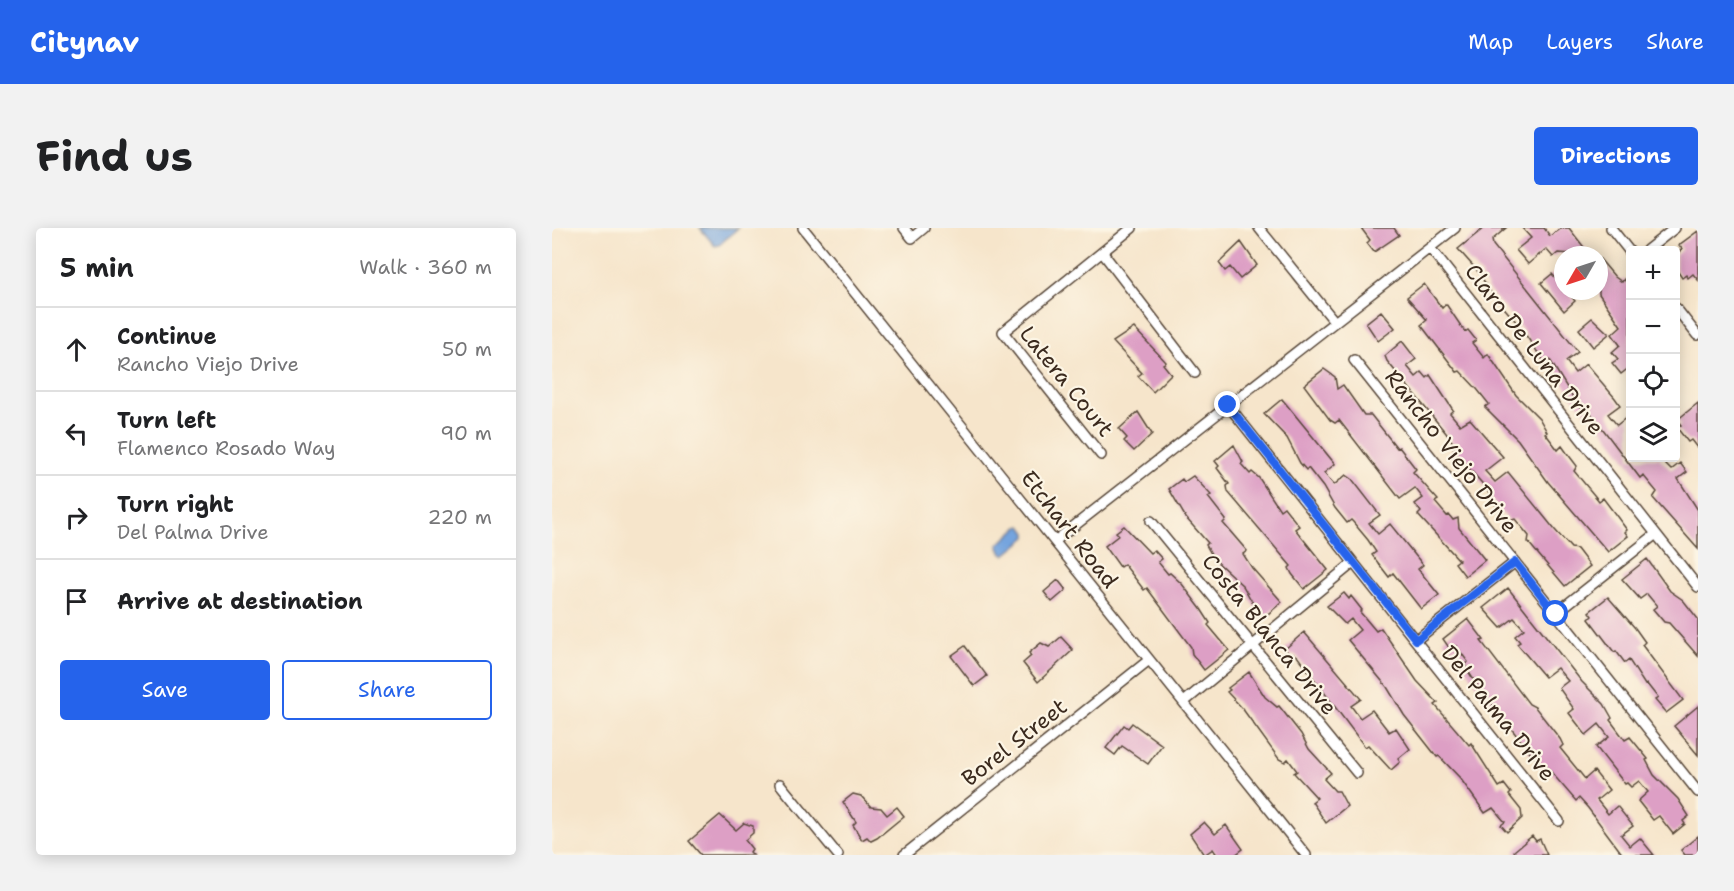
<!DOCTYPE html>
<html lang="en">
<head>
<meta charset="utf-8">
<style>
  :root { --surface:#fff; --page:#f2f2f2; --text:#202124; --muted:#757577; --line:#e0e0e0; --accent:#2563eb }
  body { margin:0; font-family:"Shantell Sans",sans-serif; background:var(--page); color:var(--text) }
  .controls { position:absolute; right:18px; top:18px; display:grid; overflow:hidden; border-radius:6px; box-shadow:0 3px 15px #0003 }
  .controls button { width:54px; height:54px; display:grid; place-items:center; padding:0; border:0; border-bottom:2px solid var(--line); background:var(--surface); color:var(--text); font:30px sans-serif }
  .compass { position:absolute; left:1002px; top:18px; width:54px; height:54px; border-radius:50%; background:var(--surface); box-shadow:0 3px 15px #0003; rotate:231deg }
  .stop { position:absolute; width:18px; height:18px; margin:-14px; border:4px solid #2563eb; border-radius:50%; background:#fff }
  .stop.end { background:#2563eb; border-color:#fff; box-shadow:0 2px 6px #0008 }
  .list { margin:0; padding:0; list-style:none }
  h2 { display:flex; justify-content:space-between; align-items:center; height:78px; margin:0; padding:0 24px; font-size:26px }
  h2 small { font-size:20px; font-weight:400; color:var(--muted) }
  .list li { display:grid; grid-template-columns:39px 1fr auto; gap:18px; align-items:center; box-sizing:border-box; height:84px; padding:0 24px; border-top:2px solid var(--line) }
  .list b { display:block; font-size:22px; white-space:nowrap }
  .list p { margin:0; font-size:20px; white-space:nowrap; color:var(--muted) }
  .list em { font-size:20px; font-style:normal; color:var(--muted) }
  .actions { display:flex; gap:12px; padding:18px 24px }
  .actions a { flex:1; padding:14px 0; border:2px solid var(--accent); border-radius:6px; text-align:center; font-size:21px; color:var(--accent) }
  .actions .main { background:var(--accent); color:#fff }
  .icon { flex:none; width:33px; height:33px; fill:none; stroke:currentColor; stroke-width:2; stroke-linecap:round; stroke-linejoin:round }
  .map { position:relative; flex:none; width:1146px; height:627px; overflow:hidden; border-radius:6px }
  header { display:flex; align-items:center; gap:36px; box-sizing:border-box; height:84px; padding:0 30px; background:var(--accent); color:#fff }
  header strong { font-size:28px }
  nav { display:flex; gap:33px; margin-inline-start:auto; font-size:21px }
  .intro { display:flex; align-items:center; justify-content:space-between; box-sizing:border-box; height:144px; padding:0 36px }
  h1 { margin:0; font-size:42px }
  .button { padding:15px 27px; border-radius:6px; background:var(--accent); color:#fff; font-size:21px; font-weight:700 }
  main { display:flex; gap:36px; padding:0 36px }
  aside { flex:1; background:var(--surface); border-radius:6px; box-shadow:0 3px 15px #0003 }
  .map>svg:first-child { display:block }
  .water { fill:#74a4de; stroke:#58677e; stroke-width:1.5 }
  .building { fill:#dd9fc5 }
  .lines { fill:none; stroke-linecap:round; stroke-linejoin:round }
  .minor-casing { stroke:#574638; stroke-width:12 }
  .minor { stroke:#fff; stroke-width:9 }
  .route { stroke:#2563eb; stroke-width:8 }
  .labels { text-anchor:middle; stroke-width:4.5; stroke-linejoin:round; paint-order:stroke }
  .street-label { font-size:22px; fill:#3b2a1e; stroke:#fcf5e5 }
</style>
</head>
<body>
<header>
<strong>Citynav</strong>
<nav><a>Map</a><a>Layers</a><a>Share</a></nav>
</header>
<div class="intro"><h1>Find us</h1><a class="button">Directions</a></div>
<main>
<aside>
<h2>5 min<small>Walk · 360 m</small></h2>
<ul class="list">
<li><svg class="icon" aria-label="ahead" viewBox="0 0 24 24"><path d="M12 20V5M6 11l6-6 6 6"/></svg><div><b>Continue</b><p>Rancho Viejo Drive</p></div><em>50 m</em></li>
<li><svg class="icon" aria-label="left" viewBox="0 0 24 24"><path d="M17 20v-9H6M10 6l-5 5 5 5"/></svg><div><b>Turn left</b><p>Flamenco Rosado Way</p></div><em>90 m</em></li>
<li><svg class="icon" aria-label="right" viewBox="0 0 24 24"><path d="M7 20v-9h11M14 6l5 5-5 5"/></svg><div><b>Turn right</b><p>Del Palma Drive</p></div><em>220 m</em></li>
<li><svg class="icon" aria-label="arrive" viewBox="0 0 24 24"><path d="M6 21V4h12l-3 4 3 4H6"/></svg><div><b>Arrive at destination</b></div></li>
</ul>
<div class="actions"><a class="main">Save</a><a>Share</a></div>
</aside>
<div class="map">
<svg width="1146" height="627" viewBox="0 0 1146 627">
  <rect width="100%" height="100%" fill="#fcf5e5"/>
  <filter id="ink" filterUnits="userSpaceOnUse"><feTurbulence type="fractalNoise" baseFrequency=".0167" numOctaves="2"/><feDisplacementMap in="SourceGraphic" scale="12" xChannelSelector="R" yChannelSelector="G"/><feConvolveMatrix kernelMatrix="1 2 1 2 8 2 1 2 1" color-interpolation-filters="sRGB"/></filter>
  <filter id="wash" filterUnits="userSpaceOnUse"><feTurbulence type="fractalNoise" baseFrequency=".008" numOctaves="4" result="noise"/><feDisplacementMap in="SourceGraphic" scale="24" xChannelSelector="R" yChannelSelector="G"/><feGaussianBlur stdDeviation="1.35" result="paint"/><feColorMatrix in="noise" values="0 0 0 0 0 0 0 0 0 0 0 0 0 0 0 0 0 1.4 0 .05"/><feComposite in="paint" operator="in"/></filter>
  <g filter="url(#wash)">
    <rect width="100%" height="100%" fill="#f6e5cb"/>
    <path class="water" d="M148 0H186L167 17 163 18Z
      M470 298 475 305V309L453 327 450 326 446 317 466 299Z"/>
    <g id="blocks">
      <path class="building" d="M809 0H842L847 7 822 24 815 15 818 12Z
        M932 0H954L940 12 941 17 1026 124 1014 133 1023 145 1034 136 1063 170 1068 177 1056 186 1065 197 1075 189 1078 193V230H1107L1119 242 1128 235 1135 244 1126 251 1146 282V321L1101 270 1105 264 1091 247 1088 250 1038 184 1035 186 1022 171 998 132 993 135 966 96 935 60 936 59 929 49 930 48 906 21Z
        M970 0H992L998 8 1009 0H1017L1038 27 1006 25 1001 29 994 21 976 36 964 22 979 10Z
        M1146 3V52L1141 46 1136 50 1134 47 1130 50 1124 41V27L1130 21 1127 17Z
        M689 14 705 37 688 51 678 39 673 43 667 35Z
        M1047 30 1063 49 1070 54 1072 51 1078 59V139L1069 146 1060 135 1066 131 1060 124 1068 117 1060 106 1069 98 1047 66Z
        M1000 46 1011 58V63H1015L1023 73 1012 83 989 55Z
        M872 56 890 80 894 76 913 104 916 102 924 112 920 115 932 130 936 126 964 167 987 190 995 204 993 205 1006 222 1010 218 1015 225 1025 238 1022 243 1047 273 1051 270 1075 302 1073 304 1076 308 1056 324 996 254 966 212 933 179 937 176 925 161 908 143 905 144 869 97 875 92 855 69Z
        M829 83 843 100 826 113 814 95Z
        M1040 90 1057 106 1041 119 1027 101Z
        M582 100 614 134 611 136 619 146 601 164 586 148 590 145 561 114Z
        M850 113 864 131 855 138 864 149 870 144 875 150 878 147 901 182 898 185 908 197 918 191 951 229 933 243 943 254 956 244 1003 302 1019 320 1025 321 1038 338 1013 358 976 314 977 308 963 291 957 293 939 271 941 270 935 261 901 222 904 219 894 205 835 133 833 128Z
        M772 141 783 149 785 161 791 157 812 187H819L845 220 847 219 864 241 861 244 886 272 883 274 895 288 897 287 901 292 906 290 907 300 933 332 913 348 903 335 907 332 866 287 869 284 863 276 871 270 863 260 848 271 787 192 783 195 778 192 752 157Z
        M730 171 783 236 772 245 782 257 794 247 800 251 828 287 817 295 826 306 838 296 871 337 866 341 887 367 869 381 841 345 837 349 820 327 824 324 816 312 801 294 799 292 795 295 783 280 771 259 756 240 754 242 748 235 735 210 712 186Z
        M1146 175V221L1139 212 1136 214 1125 200 1129 197 1125 192Z
        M586 184 600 206 582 223 572 213 575 210 567 201Z
        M682 217 691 234 689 236 698 246 700 244 707 250 728 282 732 279 747 298 743 301 776 342 752 361 740 346 737 340 739 338 676 264 675 258 677 256 665 240 667 238 663 233Z
        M641 248 659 267 656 269 674 292 671 295 695 323 691 326 700 340 730 374 710 391 691 358 662 331 654 317 656 315 634 290 617 261 630 251 632 254Z
        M572 298 598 325 602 322 610 331 606 334 616 346 618 345 630 356 649 381 658 395 656 397 677 422 652 442 640 426 639 419 595 360 592 362 572 336 568 339 553 318 567 307 564 304Z
        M1095 331 1118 363 1131 372 1146 391V428L1117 395 1112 394 1101 381 1105 378 1095 366 1088 371 1070 351Z
        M506 352 514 362 500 374 492 364Z
        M956 360 1030 454 1052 476 1060 490 1058 492 1073 512 1078 509 1096 531 1094 532 1102 547 1126 571 1137 588 1131 593 1133 596 1121 606 1107 588 1101 592 1086 573 1096 564 1087 553 1079 559 1075 555 1073 556 1044 519 1057 509 1047 496 1034 507 1017 485 1022 481 1007 460 1016 453 1005 440 993 449 965 416 968 414 963 408 972 401 962 390 949 400 931 380Z
        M792 365 797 371 799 368 810 382 808 384 824 403 829 400 865 453 886 475 883 477 917 517 919 515 947 559 952 556 959 565 957 567 969 582 970 590 955 604 949 597 953 594 941 580 933 585 908 550 887 528 885 529 852 487 835 459 796 412 808 402 799 391 793 396 775 378Z
        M1056 369 1083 400 1093 414 1090 417 1131 472 1114 485 1103 472 1106 470 1095 456 1093 457 1077 432 1073 435 1064 423 1062 424 1037 391 1040 388 1037 384Z
        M916 391 932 412 929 413 977 476 983 479 1008 511 1011 517 1008 520 1033 551 1042 543 1057 562 1045 572 1056 586 1065 578 1081 598 1069 607 1078 618 1088 610 1102 627H1071L1036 580 1027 570 1024 573 993 537 992 539 980 527 925 457 914 440 913 436 916 434 904 418 898 421 891 411Z
        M752 404 809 471 799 478 808 490 820 482 837 504 844 500 858 521 846 531 848 534 839 542 816 517 813 519 745 428 741 426 738 428 733 421Z
        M509 409 521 422 486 454 471 435 479 428 477 425 489 415 497 419Z
        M413 418 435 448 422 458 399 428Z
        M697 444 713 469 725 479 727 478 749 506 757 521 779 545 772 551 783 563H787L795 578 774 595 760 574 765 570 742 545 745 543 736 531 733 534 727 531 690 480 675 464 678 462 676 460Z
        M1146 478V527L1122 498Z
        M580 495 610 517 596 536 570 518 563 527 554 520 572 497 576 500Z
        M301 566 309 568 319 579 329 580 335 587 345 579 352 588 325 610 319 613 315 609 310 612 301 597 304 594 291 574Z
        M168 587 184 602 192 595 201 598V605L193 612 200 621 198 624 201 627H149L137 613Z
        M652 594 663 606 674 597 691 621 683 627H665L661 621 652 627 638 606Z
        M980 608 984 613 988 611 995 627H965L962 623Z
        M1146 608V627H1133L1129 622Z"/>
    </g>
  </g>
  <g filter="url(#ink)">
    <use href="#blocks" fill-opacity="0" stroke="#574638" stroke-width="1.5"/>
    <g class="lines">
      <g class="minor-casing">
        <path id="minor" d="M251 0 754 627
          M352 0 360 10 372 0
          M707 0 783 94
          M1059 0 1078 24
          M878 20 1146 359
          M1095 22 1123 0
          M550 24 643 145
          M1124 80 1145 107
          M802 132 1146 564
          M676 177 1007 593
          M549 227 451 104 580 0
          M599 293 805 545
          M503 313 903 0
          M1004 385 1104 306
          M864 412 963 334
          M632 474 801 335
          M228 556 286 627
          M352 627 597 432"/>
      </g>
      <use href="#minor" class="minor"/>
    </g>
  </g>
  <g class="lines" filter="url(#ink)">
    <path class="route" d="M676 177 864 412 963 334 1004 386"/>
  </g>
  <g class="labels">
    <g class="street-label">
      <text transform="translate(983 121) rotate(52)" y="8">Claro De Luna Drive</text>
      <text transform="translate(515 153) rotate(51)" y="8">Latera Court</text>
      <text transform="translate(900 223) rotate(52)" y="8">Rancho Viejo Drive</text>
      <text transform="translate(518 301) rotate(52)" y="8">Etchart Road</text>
      <text transform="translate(718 406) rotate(51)" y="8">Costa Blanca Drive</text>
      <text transform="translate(947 485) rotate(51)" y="8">Del Palma Drive</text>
      <text transform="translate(462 514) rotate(-38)" y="8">Borel Street</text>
    </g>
  </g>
</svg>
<div class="controls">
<button>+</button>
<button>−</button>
<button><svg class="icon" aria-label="locate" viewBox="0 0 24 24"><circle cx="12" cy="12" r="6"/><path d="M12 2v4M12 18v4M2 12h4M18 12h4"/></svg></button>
<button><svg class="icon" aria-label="layers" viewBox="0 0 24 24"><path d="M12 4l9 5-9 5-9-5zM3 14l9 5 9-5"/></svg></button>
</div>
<svg class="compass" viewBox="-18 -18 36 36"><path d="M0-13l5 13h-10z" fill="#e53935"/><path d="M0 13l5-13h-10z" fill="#757577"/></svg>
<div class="stop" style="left:1004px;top:386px"></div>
<div class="stop end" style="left:676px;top:177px"></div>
</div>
</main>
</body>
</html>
